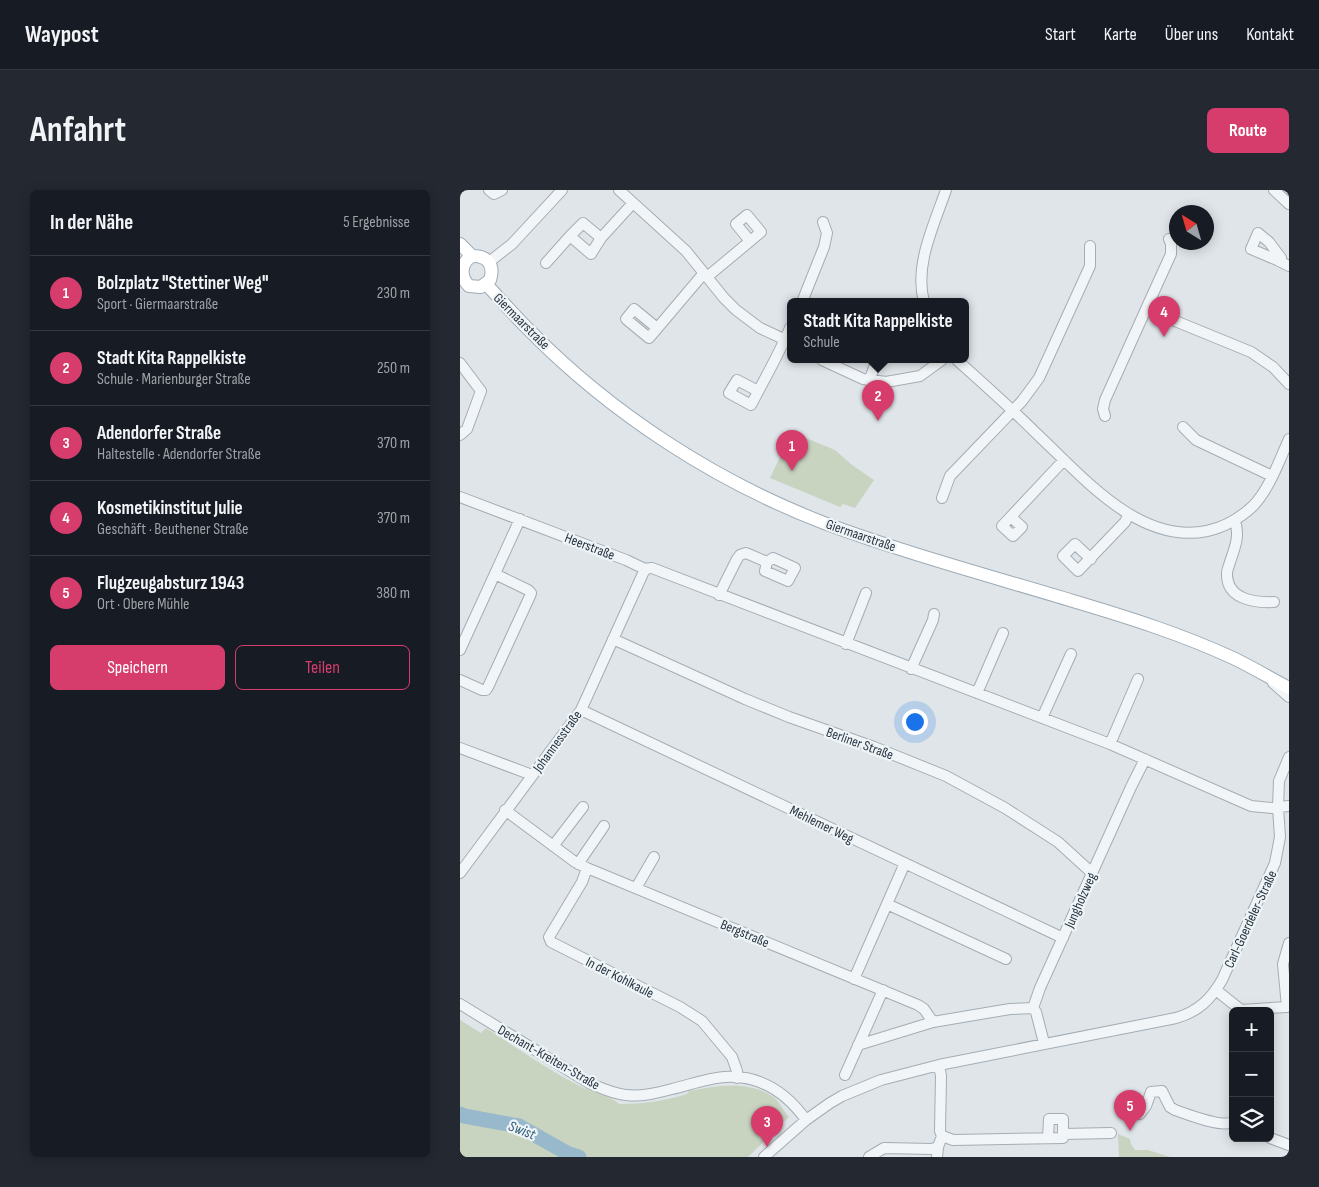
<!DOCTYPE html>
<html lang="de">
<head>
<meta charset="utf-8">
<style>
  :root { --surface:#171b24; --page:#242831; --text:#f1f3f6; --muted:#9ea1a6; --line:#363941; --accent:#d63d6c }
  body { margin:0; font-family:"Sofia Sans Condensed",sans-serif; background:var(--page); color:var(--text) }
  .controls { position:absolute; right:15px; bottom:15px; display:grid; overflow:hidden; border-radius:8px; box-shadow:0 2px 12px #0003 }
  .controls button { width:45px; height:45px; display:grid; place-items:center; padding:0; border:0; border-bottom:1px solid var(--line); background:var(--surface); color:var(--text); font:25px sans-serif }
  .compass { position:absolute; left:709px; top:15px; width:45px; height:45px; border-radius:50%; background:var(--surface); box-shadow:0 2px 12px #0003; rotate:323deg }
  .you { position:absolute; left:454px; top:531px; width:18px; height:18px; margin:-12px; border:4px solid #fff; border-radius:50%; background:#1a73e8; box-shadow:0 0 0 8px #1a73e833 }
  .badge { display:grid; place-items:center; width:32px; height:32px; border-radius:50%; background:var(--accent); color:#fff; font-size:16px; font-weight:700 }
  .pin { position:absolute; translate:-50% -41px; filter:drop-shadow(0 1px 2px #0008) }
  .pin::after { content:''; position:absolute; top:26px; width:18px; height:15px; background:inherit; clip-path:polygon(0 0,100% 0,50% 100%) }
  .popup { position:absolute; left:327px; top:108px; width:182px; height:65px; box-sizing:border-box; display:grid; place-content:center; border-radius:8px; background:var(--surface); filter:drop-shadow(0 1px 4px #0005); font-size:16px; white-space:nowrap; color:var(--muted) }
  .popup b { font-size:19px; color:var(--text) }
  .popup::after { content:''; position:absolute; left:50%; top:100%; margin-left:-10px; border:10px solid transparent; border-top-color:var(--surface) }
  .list { margin:0; padding:0; list-style:none }
  h2 { display:flex; justify-content:space-between; align-items:center; height:65px; margin:0; padding:0 20px; font-size:21px }
  h2 small { font-size:16px; font-weight:400; color:var(--muted) }
  .list li { display:grid; grid-template-columns:32px 1fr auto; gap:15px; align-items:center; box-sizing:border-box; height:75px; padding:0 20px; border-top:1px solid var(--line) }
  .list b { display:block; font-size:19px; white-space:nowrap }
  .list p { margin:0; font-size:16px; white-space:nowrap; color:var(--muted) }
  .list em { font-size:16px; font-style:normal; color:var(--muted) }
  .actions { display:flex; gap:10px; padding:15px 20px }
  .actions a { flex:1; padding:11px 0; border:1px solid var(--accent); border-radius:8px; text-align:center; font-size:18px; color:var(--accent) }
  .actions .main { background:var(--accent); color:#fff }
  .icon { flex:none; width:28px; height:28px; fill:none; stroke:currentColor; stroke-width:2; stroke-linecap:round; stroke-linejoin:round }
  .map { position:relative; flex:none; width:829px; height:967px; overflow:hidden; border-radius:8px }
  header { display:flex; align-items:center; gap:30px; box-sizing:border-box; height:70px; padding:0 25px; background:var(--surface); border-bottom:1px solid var(--line) }
  header strong { font-size:24px }
  nav { display:flex; gap:28px; margin-inline-start:auto; font-size:18px }
  .intro { display:flex; align-items:center; justify-content:space-between; box-sizing:border-box; height:120px; padding:0 30px }
  h1 { margin:0; font-size:35px }
  .button { padding:12px 22px; border-radius:8px; background:var(--accent); color:#fff; font-size:18px; font-weight:700 }
  main { display:flex; gap:30px; padding:0 30px }
  aside { flex:1; background:var(--surface); border-radius:8px; box-shadow:0 2px 12px #0003 }
  .map>svg:first-child { display:block }
  .green { fill:#c8d4c0 }
  .lines { fill:none; stroke-linecap:round; stroke-linejoin:round }
  .river { stroke:#98b9cc; stroke-width:15 }
  .minor-casing { stroke:#a4adb4; stroke-width:12 }
  .major-casing { stroke:#9eabb6; stroke-width:14 }
  .minor { stroke:#f2f5f7; stroke-width:10 }
  .major { stroke:#fff; stroke-width:12 }
  .labels { text-anchor:middle; stroke-width:4.5; stroke-linejoin:round; paint-order:stroke }
  .street-label { font-size:14px; fill:#273542; stroke:#eff4f7 }
  .water-label { font-size:15px; font-style:italic; fill:#2f5b78; stroke:#eff4f7 }
</style>
</head>
<body>
<header>
<strong>Waypost</strong>
<nav><a>Start</a><a>Karte</a><a>Über uns</a><a>Kontakt</a></nav>
</header>
<div class="intro"><h1>Anfahrt</h1><a class="button">Route</a></div>
<main>
<aside>
<h2>In der Nähe<small>5 Ergebnisse</small></h2>
<ul class="list">
<li><span class="badge">1</span><div><b>Bolzplatz &quot;Stettiner Weg&quot;</b><p>Sport · Giermaarstraße</p></div><em>230 m</em></li>
<li><span class="badge">2</span><div><b>Stadt Kita Rappelkiste</b><p>Schule · Marienburger Straße</p></div><em>250 m</em></li>
<li><span class="badge">3</span><div><b>Adendorfer Straße</b><p>Haltestelle · Adendorfer Straße</p></div><em>370 m</em></li>
<li><span class="badge">4</span><div><b>Kosmetikinstitut Julie</b><p>Geschäft · Beuthener Straße</p></div><em>370 m</em></li>
<li><span class="badge">5</span><div><b>Flugzeugabsturz 1943</b><p>Ort · Obere Mühle</p></div><em>380 m</em></li>
</ul>
<div class="actions"><a class="main">Speichern</a><a>Teilen</a></div>
</aside>
<div class="map">
<svg width="829" height="967" viewBox="0 0 829 967">
  <rect width="100%" height="100%" fill="#dfe5e9"/>
  <path class="green" d="M336 244 375 260 392 275 414 290 395 318 383 314 380 317 310 288 329 248Z
    M0 830 21 843 26 838C56 857 86 879 118 895 128 901 154 907 159 914 183 914 204 911 227 904L229 901C257 896 286 890 312 906 319 910 323 921 329 927L288 967H0Z
    M658 944 670 949 671 954 675 960H688L710 967H659Z"/>
  <g class="lines">
    <path class="river" d="M0 924 4 926 59 936 107 963 119 967"/>
    <g class="minor-casing">
      <path id="minor" d="M29 0 34 4 42 0
        M159 0 226 61 264 108 276 120 300 138 330 152
        M814 0 829 14
        M141 48 131 64 110 46 123 33 141 48 173 13
        M709 49 711 54V64L686 119 791 162 813 177 829 194
        M817 70 791 59 798 43 809 52 821 68 817 70 829 76
        M29 72 52 54 102 0
        M86 73 110 46
        M247 87 301 42 287 25 276 34 290 51
        M342 112 364 57 367 43 363 32
        M464 112C454 75 474 35 486 0
        M197 138 174 119 166 129 189 148 244 83
        M362 170 403 189 426 192 460 186 482 170
        M497 170C525 195 552 219 578 245 622 286 679 355 747 341 765 337 779 329 793 316 810 298 819 271 829 249
        M0 173 21 201 7 239 0 245
        M409 191 417 170
        M298 201 277 190 269 203 291 215C304 190 319 164 330 138
        M645 226 643 219 645 210 686 119
        M723 237 736 250 812 286
        M0 307 166 370 185 379 192 378 650 554 791 616 812 618 829 616
        M482 308 490 286 562 211 579 188 630 76V56
        M551 327 562 337 553 346 542 336 604 270
        M775 331C780 346 775 357 770 372 769 376 767 380 767 383 766 409 794 413 814 412
        M631 369 615 354 603 366 618 381 665 332 669 324
        M259 405 277 369 280 365 286 363 307 372 313 368 335 378 328 391 305 381 307 372
        M153 449 285 509 329 527 414 557 486 586 545 618 598 652 632 683
        M386 454 406 403
        M0 460 60 329
        M451 479 473 430 474 424
        M0 490 22 500H26L28 497 70 406 71 403 68 400 35 384
        M813 493 829 507
        M517 503 543 443
        M121 520 603 748
        M582 528 611 464
        M650 554 678 489
        M0 558 72 585
        M45 620 115 672 127 678 458 815 464 819 473 832
        M93 656 123 617
        M118 674 144 636
        M127 678 122 692 89 747 91 752 220 817 242 831 272 867 277 881V888
        M0 683 121 520 185 379
        M176 698 194 667
        M427 714 546 769
        M394 789 445 673
        M756 800 781 820 827 817
        M0 814 129 893C141 898 153 904 166 905 181 907 197 903 212 899 229 895 248 888 265 887 300 885 326 902 346 930
        M827 817 823 774 829 753
        M584 853 576 822 573 818 580 798 671 597 685 569
        M398 855 473 832 550 819 573 818
        M385 885 423 800
        M680 924 686 916 691 902 702 901 710 917 715 920C727 924 761 938 773 932
        M482 946 493 950 603 948V944L651 943
        M588 948 589 929H603V944
        M810 948 829 955
        M304 967 346 930 370 913 382 906 421 890 479 875 716 828C738 822 751 809 762 790L815 673 820 647 818 617 819 591 829 567
        M409 967 424 958 472 959 478 957
        M477 967 478 957 482 946 480 941 481 886 479 875"/>
    </g>
    <g class="major-casing">
      <path id="major" d="M0 54 12 66C27 65 35 75 30 90L21 97 9 96C0 87 0 73 12 66
        M26 94C41 110 55 126 70 141 152 224 255 291 364 333 445 363 530 386 613 411 667 427 721 444 773 468 792 477 810 488 829 498"/>
    </g>
    <use href="#minor" class="minor"/>
    <use href="#major" class="major"/>
  </g>
  <g class="labels">
    <g class="street-label">
      <text transform="translate(62 131) rotate(45)" y="5">Giermaarstraße</text>
      <text transform="translate(401 345) rotate(19)" y="5">Giermaarstraße</text>
      <text transform="translate(130 356) rotate(21)" y="5">Heerstraße</text>
      <text transform="translate(97 551) rotate(-54)" y="5">Johannesstraße</text>
      <text transform="translate(400 553) rotate(20)" y="5">Berliner Straße</text>
      <text transform="translate(362 634) rotate(26)" y="5">Mehlemer Weg</text>
      <text transform="translate(620 710) rotate(-66)" y="5">Jungholzweg</text>
      <text transform="translate(790 729) rotate(-65)" y="5">Carl-Goerdeler-Straße</text>
      <text transform="translate(285 743) rotate(23)" y="5">Bergstraße</text>
      <text transform="translate(160 787) rotate(27)" y="5">In der Kohlkaule</text>
      <text transform="translate(89 867) rotate(30)" y="5">Dechant-Kreiten-Straße</text>
    </g>
    <g class="water-label">
      <text transform="translate(62 940) rotate(21)" y="5">Swist</text>
    </g>
  </g>
</svg>
<div class="controls">
<button>+</button>
<button>−</button>
<button><svg class="icon" aria-label="layers" viewBox="0 0 24 24"><path d="M12 4l9 5-9 5-9-5zM3 14l9 5 9-5"/></svg></button>
</div>
<svg class="compass" viewBox="-18 -18 36 36"><path d="M0-13l5 13h-10z" fill="#e53935"/><path d="M0 13l5-13h-10z" fill="#9ea1a6"/></svg>
<div class="you"></div>
<div class="pin badge" style="left:332px;top:281px">1</div>
<div class="pin badge" style="left:418px;top:231px">2</div>
<div class="popup"><b>Stadt Kita Rappelkiste</b>Schule</div>
<div class="pin badge" style="left:307px;top:957px">3</div>
<div class="pin badge" style="left:704px;top:147px">4</div>
<div class="pin badge" style="left:670px;top:941px">5</div>
</div>
</main>
</body>
</html>
